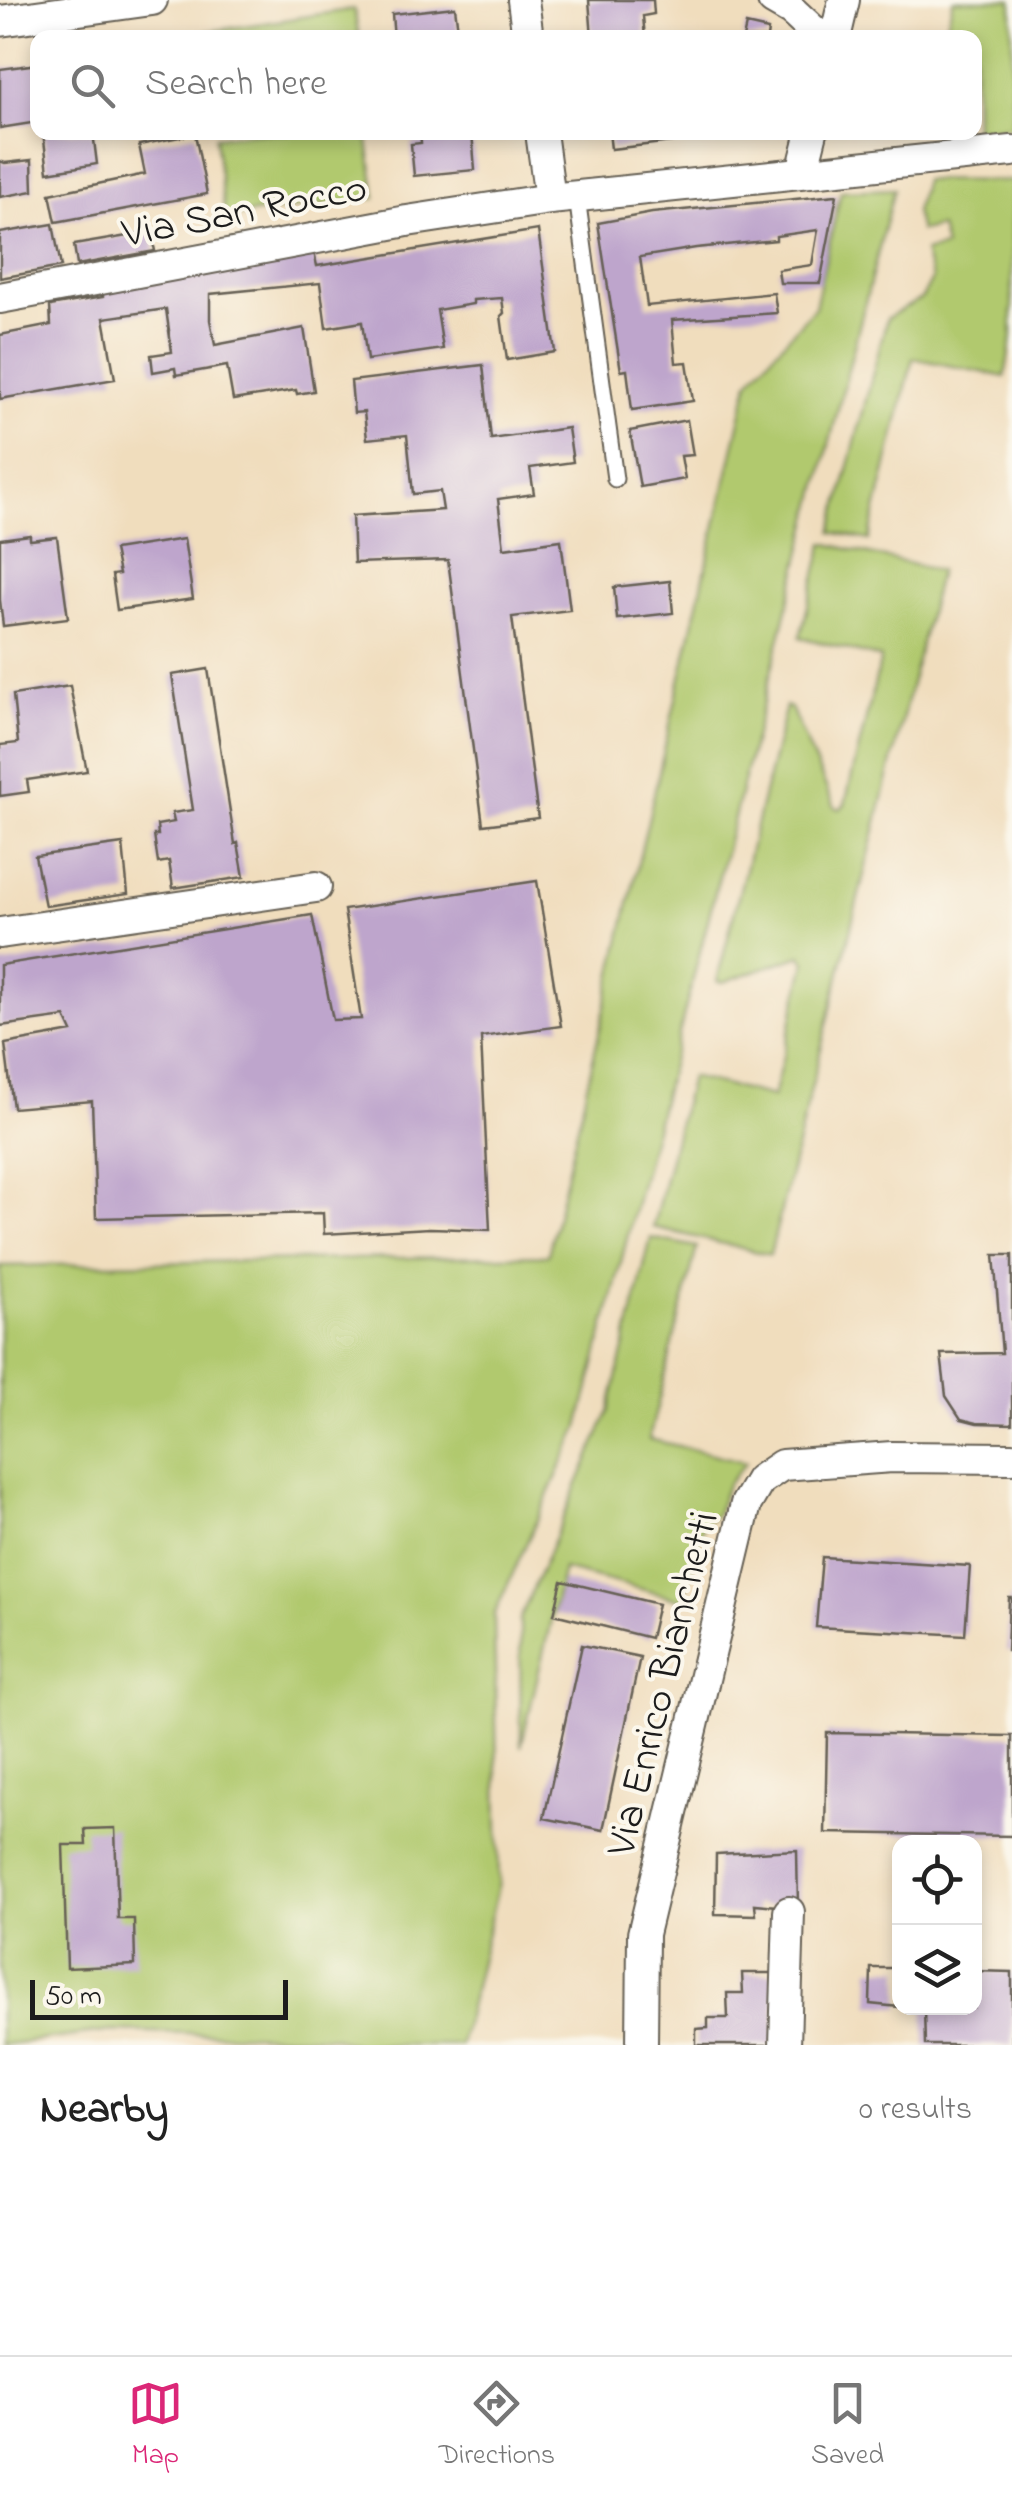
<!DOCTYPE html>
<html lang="en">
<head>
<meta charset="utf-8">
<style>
  :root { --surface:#fff; --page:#f2f2f2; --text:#222; --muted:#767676; --line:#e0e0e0; --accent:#db2777 }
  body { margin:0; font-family:"Indie Flower",sans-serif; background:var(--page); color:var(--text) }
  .controls { position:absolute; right:30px; bottom:30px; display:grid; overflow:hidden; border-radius:20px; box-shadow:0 5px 15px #0003 }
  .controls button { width:90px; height:90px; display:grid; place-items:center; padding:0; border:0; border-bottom:2px solid var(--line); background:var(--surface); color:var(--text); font:50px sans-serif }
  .scale { position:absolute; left:30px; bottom:25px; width:258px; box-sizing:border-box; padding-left:10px; border:5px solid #1c1c1c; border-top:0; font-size:28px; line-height:35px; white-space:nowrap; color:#1c1c1c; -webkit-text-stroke:8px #fbf7ec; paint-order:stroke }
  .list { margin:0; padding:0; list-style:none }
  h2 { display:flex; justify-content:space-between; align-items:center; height:130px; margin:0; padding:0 40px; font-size:42px }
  h2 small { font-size:32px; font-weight:400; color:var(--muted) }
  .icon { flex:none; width:55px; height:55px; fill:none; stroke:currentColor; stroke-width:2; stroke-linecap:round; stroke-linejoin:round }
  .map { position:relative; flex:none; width:1012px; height:2045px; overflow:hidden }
  .search { position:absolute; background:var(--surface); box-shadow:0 5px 15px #0003; left:30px; right:30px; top:30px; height:110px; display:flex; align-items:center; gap:25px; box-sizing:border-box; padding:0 35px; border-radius:20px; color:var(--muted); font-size:38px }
  .sheet { height:310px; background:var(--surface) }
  nav { display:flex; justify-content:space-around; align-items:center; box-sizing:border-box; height:140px; border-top:2px solid var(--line); background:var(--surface); font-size:28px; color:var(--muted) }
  nav a { display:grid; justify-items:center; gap:5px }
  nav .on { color:var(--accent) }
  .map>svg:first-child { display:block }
  .green { fill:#b1c96e; stroke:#667245; stroke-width:2.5 }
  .building { fill:#bea5cc }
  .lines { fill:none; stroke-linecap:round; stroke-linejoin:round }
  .service-casing { stroke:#666054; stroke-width:19 }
  .minor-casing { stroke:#666054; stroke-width:34 }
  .service { stroke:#fff; stroke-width:15 }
  .minor { stroke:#fff; stroke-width:30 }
  .labels { text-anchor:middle; stroke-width:8; stroke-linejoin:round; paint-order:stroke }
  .street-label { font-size:42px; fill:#1c1c1c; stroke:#fbf7ec }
</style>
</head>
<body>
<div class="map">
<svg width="1012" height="2045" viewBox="0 0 1012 2045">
  <rect width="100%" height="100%" fill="#fbf7ec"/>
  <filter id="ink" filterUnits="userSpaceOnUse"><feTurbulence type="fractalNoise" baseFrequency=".01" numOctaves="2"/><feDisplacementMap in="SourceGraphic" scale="20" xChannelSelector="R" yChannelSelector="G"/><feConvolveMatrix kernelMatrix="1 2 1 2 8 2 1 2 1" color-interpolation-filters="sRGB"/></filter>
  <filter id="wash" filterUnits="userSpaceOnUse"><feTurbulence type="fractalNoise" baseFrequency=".0048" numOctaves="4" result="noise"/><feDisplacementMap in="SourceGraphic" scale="40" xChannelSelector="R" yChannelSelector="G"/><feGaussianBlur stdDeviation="2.25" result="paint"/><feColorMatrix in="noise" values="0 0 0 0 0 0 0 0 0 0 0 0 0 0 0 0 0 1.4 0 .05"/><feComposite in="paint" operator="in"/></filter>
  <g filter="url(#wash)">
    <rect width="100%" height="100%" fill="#f0ddbd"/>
    <path class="green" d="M953 0H1012V127L975 129 974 38 944 37Z
      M354 9 359 37 186 38V35Z
      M248 133H367L376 198 225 217 215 137Z
      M924 180 1012 181V336L1005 377 913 358 869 540 832 532 887 318 922 298 932 279 924 252 945 247 940 227 920 231 915 212Z
      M894 189 579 1427 494 1615 499 1882 460 2045H354L334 2037 112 2031 0 2045V1266L548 1255 749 381 815 307 841 191Z
      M824 543 939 571 770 1255 653 1227 690 1077 773 1097 806 962 801 955 723 982 717 981 786 706 791 708 835 807 840 809 845 804 881 658 800 637Z
      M651 1238 697 1247 649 1439 746 1462 727 1485 716 1515 704 1523 683 1600 563 1569 521 1747 520 1619 609 1411Z"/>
    <g id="blocks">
      <path class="building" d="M589 0H653L654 14 643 16 645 38H592Z
        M455 7 459 38H394L392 14Z
        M746 25 768 30 767 38H743Z
        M38 64V122L0 128V69Z
        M43 132H93L97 164 48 172Z
        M420 132H472L475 170 414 176 411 144 421 143Z
        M609 132H671L672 142 611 149Z
        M195 134 207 194 56 222 50 194 145 174 139 145Z
        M32 160 33 191 0 197V161L5 163Z
        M837 195 820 283H780L778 270 812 265 818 230 776 236V240L696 248 640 257 647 306 774 293 777 313 672 320 676 363 687 362 693 401 632 410 627 370 621 371 598 223 652 213Z
        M53 224 61 267 0 278V233Z
        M538 230 555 352 507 360 501 316 504 313 502 298 473 300V304L437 310 443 349 367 360 362 322 326 328 320 283 210 294V320L215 345 304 328 314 391 297 394 296 390 233 400 227 366 176 375 175 368 153 372 151 355 172 352 166 309 104 318 115 379 0 399V335L51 325 50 306 103 297V289L314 252 317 266Z
        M151 232 155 251 77 265 74 245Z
        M483 365 491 439 568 428 573 462 530 468 534 494 498 499 504 548 561 540 570 610 512 617 538 818 483 825 448 560 354 563 352 516 443 510 440 491 413 494 407 435 367 439 364 412 354 413 351 381Z
        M687 420 693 455 681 456 685 479 640 487 630 431Z
        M30 535V540L57 537 68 618 3 626 0 600V539Z
        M184 539 193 599 117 610 112 575 119 574 114 550Z
        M670 581 673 613 617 619 614 587Z
        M208 669 235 844 238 843 244 877 173 888 169 861 158 863 154 835H158L157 825 174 822 172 813 193 810 172 675Z
        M70 686 87 771 27 780 29 792 0 796V745L18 743 13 695Z
        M123 844 128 894 45 906 35 856Z
        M537 881 561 1026 481 1037 490 1230 430 1228 324 1234 323 1213 96 1218 92 1101 13 1108 5 1044 72 1032 65 1017 0 1026V965L312 915 333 1020 361 1019 344 910Z
        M994 1255H1012V1424L977 1423 961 1419 946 1396 941 1354 1002 1353Z
        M822 1557 970 1566 965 1635 816 1627Z
        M562 1581 658 1604 650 1638 554 1614Z
        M1009 1598H1012V1651H1007Z
        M582 1645 640 1657 603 1830 544 1818Z
        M827 1733 1012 1736V1836L825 1833Z
        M115 1828 118 1919H134L135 1965 67 1968 63 1845H86L85 1829Z
        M797 1850 798 1908 755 1904 756 1915 715 1914 716 1854Z
        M871 1968H900V2007L870 2004Z
        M974 1971 1012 1972V2045H925L924 2008H974Z
        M742 1973H774L775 2045H696V2029L708 2028V2018H728L727 1993H743Z"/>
    </g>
  </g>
  <g filter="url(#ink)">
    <use href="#blocks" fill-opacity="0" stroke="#666054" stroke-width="2.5"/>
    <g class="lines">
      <g class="service-casing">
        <path id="service" d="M577 197 615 479"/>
      </g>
      <g class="minor-casing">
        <path id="minor" d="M523 0 528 38
          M773 0 792 11 821 38
          M0 21 152 0
          M835 38 844 0
          M541 132 550 199
          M802 172 812 132
          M0 298 407 221 550 199 1012 151
          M0 933 316 887
          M642 2045 643 1934 746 1504 760 1480 782 1465 892 1457 1012 1458
          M785 2045 789 1912"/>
      </g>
      <use href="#service" class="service"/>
      <use href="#minor" class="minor"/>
    </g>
  </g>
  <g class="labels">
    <g class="street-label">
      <text transform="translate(244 208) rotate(-11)" y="15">Via San Rocco</text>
      <text transform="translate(660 1683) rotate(-76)" y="15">Via Enrico Bianchetti</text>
    </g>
  </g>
</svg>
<div class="controls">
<button><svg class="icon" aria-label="locate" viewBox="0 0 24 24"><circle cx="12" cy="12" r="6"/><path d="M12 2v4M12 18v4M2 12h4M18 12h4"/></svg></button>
<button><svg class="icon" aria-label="layers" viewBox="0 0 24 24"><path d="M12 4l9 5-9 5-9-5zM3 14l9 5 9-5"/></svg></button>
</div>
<div class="scale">50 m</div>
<div class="search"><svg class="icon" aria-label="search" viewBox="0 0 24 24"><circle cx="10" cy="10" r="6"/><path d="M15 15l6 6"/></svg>Search here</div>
</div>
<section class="sheet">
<h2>Nearby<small>0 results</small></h2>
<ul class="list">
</ul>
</section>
<nav>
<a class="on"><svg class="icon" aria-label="map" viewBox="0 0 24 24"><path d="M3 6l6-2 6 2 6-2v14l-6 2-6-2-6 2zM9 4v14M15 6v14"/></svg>Map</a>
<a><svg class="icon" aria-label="directions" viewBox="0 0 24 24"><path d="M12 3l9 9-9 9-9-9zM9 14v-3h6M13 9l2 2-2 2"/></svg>Directions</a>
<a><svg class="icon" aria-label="saved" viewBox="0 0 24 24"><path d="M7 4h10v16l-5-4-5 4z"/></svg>Saved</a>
</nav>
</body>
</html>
